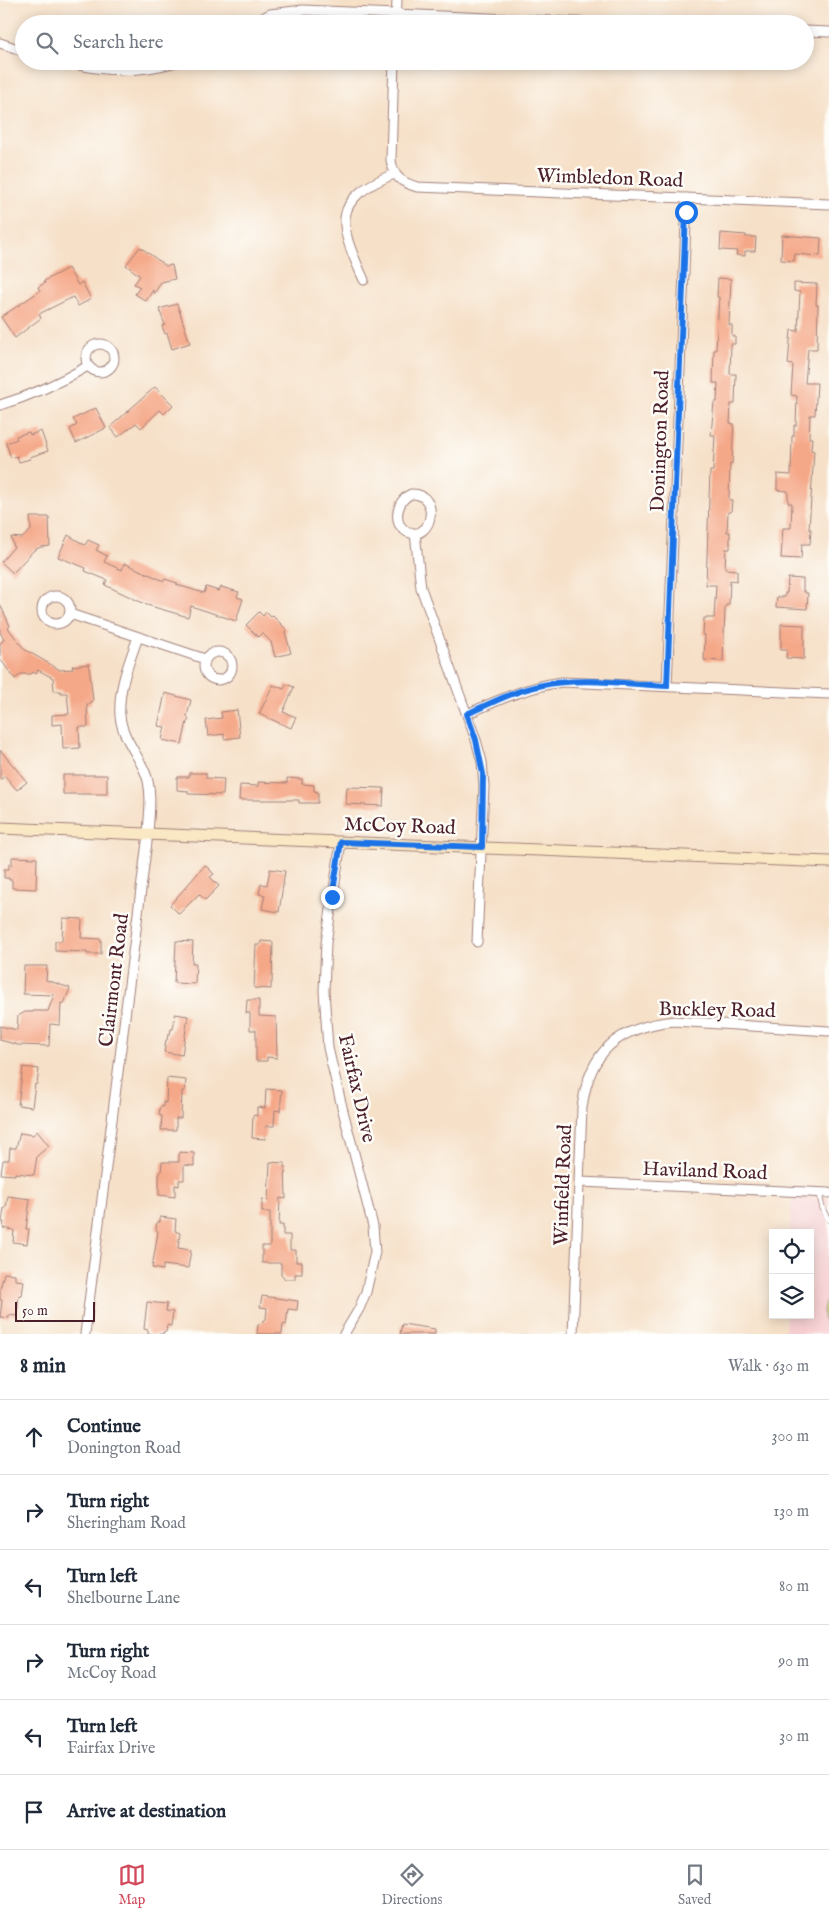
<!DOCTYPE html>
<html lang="en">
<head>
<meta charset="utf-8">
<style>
  :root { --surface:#fff; --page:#f2f2f3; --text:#1f2937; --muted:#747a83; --line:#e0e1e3; --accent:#d1495b }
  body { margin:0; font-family:"IM FELL English",serif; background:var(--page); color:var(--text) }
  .controls { position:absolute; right:15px; bottom:15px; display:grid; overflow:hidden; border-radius:0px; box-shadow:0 2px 12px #0003 }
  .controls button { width:45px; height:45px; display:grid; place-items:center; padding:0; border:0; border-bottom:1px solid var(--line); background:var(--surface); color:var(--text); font:25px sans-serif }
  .scale { position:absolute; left:15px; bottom:12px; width:80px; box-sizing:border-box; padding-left:5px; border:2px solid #4a1f2b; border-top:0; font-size:14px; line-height:18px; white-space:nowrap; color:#4a1f2b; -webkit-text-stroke:4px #fdfcf7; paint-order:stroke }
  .stop { position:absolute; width:15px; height:15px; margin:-11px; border:4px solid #1a73e8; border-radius:50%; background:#fff }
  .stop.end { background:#1a73e8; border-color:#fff; box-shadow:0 1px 5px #0008 }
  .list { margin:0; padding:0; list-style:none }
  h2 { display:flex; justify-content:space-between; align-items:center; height:65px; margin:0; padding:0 20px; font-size:21px }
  h2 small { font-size:16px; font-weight:400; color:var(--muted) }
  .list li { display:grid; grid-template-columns:32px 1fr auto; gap:15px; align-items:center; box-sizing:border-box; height:75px; padding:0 20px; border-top:1px solid var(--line) }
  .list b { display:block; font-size:19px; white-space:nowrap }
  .list p { margin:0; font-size:16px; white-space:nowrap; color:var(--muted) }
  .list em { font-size:16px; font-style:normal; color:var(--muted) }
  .icon { flex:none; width:28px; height:28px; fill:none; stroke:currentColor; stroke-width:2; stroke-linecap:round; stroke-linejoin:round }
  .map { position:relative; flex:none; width:829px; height:1334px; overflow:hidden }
  .search { position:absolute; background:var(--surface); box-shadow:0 2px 12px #0003; left:15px; right:15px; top:15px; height:55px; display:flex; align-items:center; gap:12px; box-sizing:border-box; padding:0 18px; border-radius:28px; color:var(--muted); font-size:19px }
  .sheet { height:515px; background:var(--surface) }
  nav { display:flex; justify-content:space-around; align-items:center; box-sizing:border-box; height:70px; border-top:1px solid var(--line); background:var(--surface); font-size:14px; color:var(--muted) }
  nav a { display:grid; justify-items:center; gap:2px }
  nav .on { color:var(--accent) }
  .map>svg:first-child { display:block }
  .built { fill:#f7cfd2 }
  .green { fill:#c0cf71; stroke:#85774e }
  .building { fill:#f5a888 }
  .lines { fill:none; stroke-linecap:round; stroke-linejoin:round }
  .service-casing { stroke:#a0807a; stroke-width:6 }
  .minor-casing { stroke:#a0807a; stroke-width:11 }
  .secondary-casing { stroke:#a0807a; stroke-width:13 }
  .service { stroke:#fff; stroke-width:4.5 }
  .minor { stroke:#fff; stroke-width:9 }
  .secondary { stroke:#fae7c3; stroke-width:11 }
  .route { stroke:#1a73e8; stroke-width:6 }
  .labels { text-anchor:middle; stroke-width:5; stroke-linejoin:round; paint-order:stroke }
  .street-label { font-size:20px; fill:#4a1f2b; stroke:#fdfcf7 }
</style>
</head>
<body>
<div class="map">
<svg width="829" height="1334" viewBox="0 0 829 1334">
  <rect width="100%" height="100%" fill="#fdfcf7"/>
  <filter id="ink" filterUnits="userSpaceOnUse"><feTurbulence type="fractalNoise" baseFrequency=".02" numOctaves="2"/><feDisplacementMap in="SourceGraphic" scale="10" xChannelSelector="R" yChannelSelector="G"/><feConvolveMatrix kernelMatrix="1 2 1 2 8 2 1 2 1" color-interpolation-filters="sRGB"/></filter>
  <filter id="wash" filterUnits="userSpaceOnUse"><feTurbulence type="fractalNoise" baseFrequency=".0096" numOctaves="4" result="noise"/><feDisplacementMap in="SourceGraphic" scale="20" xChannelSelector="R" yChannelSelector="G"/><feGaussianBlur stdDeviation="1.12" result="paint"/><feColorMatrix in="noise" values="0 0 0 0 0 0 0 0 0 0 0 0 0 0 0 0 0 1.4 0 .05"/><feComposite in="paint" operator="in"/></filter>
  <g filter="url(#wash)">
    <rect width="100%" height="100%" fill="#f6e0c8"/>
    <path class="built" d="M792 1196 829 1198V1334H785L786 1315H810V1233H790Z"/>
    <path class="green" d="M829 1297V1330C821 1320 821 1307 829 1297Z"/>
    <g id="blocks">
      <path class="building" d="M721 233 746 235V237H756L755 251H745V256L736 255 737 251 720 250Z
        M782 235 821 238 820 256 795 254 794 261 781 260Z
        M140 247 166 266 172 265 175 279 161 282 154 294 153 290 146 301 135 294 140 287 134 284 140 276 126 265Z
        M68 268 78 285 82 282 91 299 78 306 73 297 39 314 41 318 15 338 1 317 40 291 38 287 45 283 44 281Z
        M718 278 731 279 729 325H732V336H735V344H731L730 374H736L735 404H731L730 423 734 424 733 440 732 464H730L729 500H732L731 512H728L727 532H730V549H726L725 569 737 570V581L730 580 729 605H726L725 609 723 661 704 660 705 635H703L704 618H714L716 585H706L710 471H713L715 435H711L714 402H717L718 383H713L714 350H716L719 297H717Z
        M794 283 817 284 816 305H818L817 349H808L805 383H817L815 415H810L809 438H812L811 450 814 451 809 529H811L810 544H802L801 559 781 558 783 528H791L792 503H788V491L777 490V474L791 475 792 436H794V425L796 426 797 396 791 395 793 365 788 364 791 330 798 331 800 292 794 291Z
        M177 304 190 343 172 349 167 333 165 334 162 326 165 325 159 309Z
        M155 387 173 405 164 414 160 410 141 428 136 423 118 437 110 427Z
        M96 408 106 428 76 443 70 429 77 425 73 419Z
        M41 431 48 451 30 457V459L19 462 17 456 11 458 6 443 17 439 16 436 29 432 30 435Z
        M30 517H49L50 546 41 547 34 550 13 573 1 562 14 547 11 537 22 538 31 530Z
        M68 535 85 545 88 540 99 545 96 550 107 556 104 562 122 570 124 563 164 581 165 579 177 583V585L204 593 206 587 219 591 221 587 239 592 237 597 243 599 236 621 191 606 188 617 147 605 105 585 107 580 85 571 86 568 58 557Z
        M788 578 803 579V591H805V593H808L807 609 776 607 777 597H785V593H787Z
        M0 604 10 626 8 628 24 649 60 670 73 669 72 666 89 664 93 701H91V704H87L88 727H79L80 748 63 749 62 724 52 725V715L69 714 67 693H61V691H54L53 678 38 670 36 674 33 672 31 674H21L15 679 0 659V643L4 640 0 632Z
        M259 612 263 616 266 612 271 617 273 616 287 630 285 632 291 653 275 657 271 642 262 633 258 637 246 625Z
        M781 624 804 625V659L786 658 787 650H781Z
        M286 684 294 687 283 712 296 717 291 728 259 714 273 685 284 689Z
        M165 693 191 700 187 716 189 720 187 722 182 744 162 740 165 727 158 726Z
        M237 710 240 737 224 739V734L208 736 206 720 222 718 221 712Z
        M0 750 27 782 17 790 5 776 0 780Z
        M189 773H206V778L224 779 223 795 188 794V791L177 790V777H189Z
        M63 775H107V794H63Z
        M287 778 302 779V784L314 785V791L318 792V803H299V800H239L240 785 258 786V782L287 783Z
        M347 787 384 788 383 806 346 804Z
        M12 857 37 858 36 889 12 888V880H9V878H4V869H9V864L12 865Z
        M205 865 214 874 210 877 219 886 205 900 199 894 179 914 170 905Z
        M270 869 285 871 279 912 262 909 265 895 259 894 261 884 267 885Z
        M63 918 82 919 81 938 101 939V954H87V952L55 951V941H62Z
        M176 941 193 942 192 963H196L195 984 174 983Z
        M261 941 273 942 272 983H271V989L254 988 256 945H260Z
        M24 966H47L46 980 70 988 64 1004 61 1003 60 1025 50 1024 49 1046 18 1045 0 1040V1026L17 1030 18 1016 25 1012H33V1011H48L54 995 23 994Z
        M247 1000H259V1016L276 1017 277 1058 267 1057V1061H256V1030H250V1013H246Z
        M175 1014 188 1016 182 1055 164 1052 166 1040H167L168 1034H170L171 1029H173Z
        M23 1067 39 1069 37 1084H35L32 1107 18 1105Z
        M167 1078 186 1080 185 1091H182L181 1118H176V1130H161L162 1116 159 1115 160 1107H163V1102L166 1103Z
        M266 1089 282 1090 280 1111 275 1110 274 1126H266L265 1139 252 1138 253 1115 257 1116V1107L265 1108Z
        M37 1131 49 1146 37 1156 34 1175 15 1173V1175L1 1174 3 1160H9L10 1148H16L20 1133 33 1135Z
        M179 1152 194 1153V1166L184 1165V1180H179V1186L175 1185V1197L159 1195V1172H161L162 1162H179Z
        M270 1162 285 1163 286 1199 280 1198 279 1225H283V1235H290V1250H296V1262H302V1274H295V1279H285L281 1274V1263H262V1246H270V1212H262V1199L268 1200Z
        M8 1196 30 1199 26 1229H29L27 1244 13 1242 14 1230 3 1228 4 1222H2L4 1208H6Z
        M160 1217 176 1219 175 1231 180 1233 178 1248 191 1250 188 1268 163 1265V1270L152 1268 158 1232 156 1229 157 1222H160Z
        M4 1273 15 1274V1280L24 1281 22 1295H19L17 1316 9 1315V1318L0 1317 2 1300H0V1289Z
        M262 1296 298 1301 297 1310 288 1309 286 1325 283 1324 282 1334H257L258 1325 266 1319 267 1308 260 1307Z
        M147 1302 167 1304 166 1311 173 1312 171 1326 167 1325 166 1332H163V1334H148V1330L144 1329Z
        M402 1324 435 1329V1334H400Z"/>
    </g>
  </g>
  <g filter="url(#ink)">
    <use href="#blocks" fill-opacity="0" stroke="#a0807a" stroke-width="1"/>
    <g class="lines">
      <g class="service-casing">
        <path id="service" d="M820 1192C820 1203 822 1211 829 1220"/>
      </g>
      <g class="minor-casing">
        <path id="minor" d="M253 24 270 14 303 10 621 24
          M396 24 397 0
          M805 31 829 32
          M0 43 24 51
          M62 61C100 72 141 73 180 61
          M394 61 391 160C393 177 401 182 417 187L829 204
          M364 280C339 225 329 200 394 174
          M86 358a14 14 0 1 1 28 0a14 14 0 1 1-28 0Z
          M0 405C30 396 61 382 88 366
          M411 494C442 493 432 543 407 532 404 530 401 527 399 524 395 512 400 499 411 494Z
          M415 533 421 588 476 740 482 762 484 786 477 942
          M42 610a14 14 0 1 1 28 0a14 14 0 1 1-28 0Z
          M70 614 205 659
          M204 666a14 14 0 1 1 28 0a14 14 0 1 1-28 0Z
          M667 686 687 198
          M467 714C498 700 527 687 562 682L829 694
          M341 842 326 943 324 991 328 1048 342 1107 373 1226 375 1252 366 1292 359 1309 344 1334
          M580 1182 829 1193
          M85 1334 148 834C149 815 153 790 145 772 137 753 122 737 120 716 118 688 129 663 138 637
          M573 1334 582 1108C589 1051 618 1027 674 1021L829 1031"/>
      </g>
      <g class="secondary-casing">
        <path id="secondary" d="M0 828 829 862"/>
      </g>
      <use href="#service" class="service"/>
      <use href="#minor" class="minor"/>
      <use href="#secondary" class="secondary"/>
    </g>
  </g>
  <g class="lines" filter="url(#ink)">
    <path class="route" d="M332 897 341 842 482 847 483 774 476 740 467 714C491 703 516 690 543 685 580 677 628 684 667 686L686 212"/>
  </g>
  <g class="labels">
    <g class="street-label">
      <text transform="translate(610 177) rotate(2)" y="7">Wimbledon Road</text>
      <text transform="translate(659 441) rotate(-88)" y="7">Donington Road</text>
      <text transform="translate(400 825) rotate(2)" y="7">McCoy Road</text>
      <text transform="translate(113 980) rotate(-83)" y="7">Clairmont Road</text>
      <text transform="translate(717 1009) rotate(1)" y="7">Buckley Road</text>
      <text transform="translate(358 1088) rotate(77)" y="7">Fairfax Drive</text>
      <text transform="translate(705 1170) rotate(2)" y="7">Haviland Road</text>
      <text transform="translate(562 1185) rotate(-88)" y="7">Winfield Road</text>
    </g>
  </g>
</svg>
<div class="controls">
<button><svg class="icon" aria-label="locate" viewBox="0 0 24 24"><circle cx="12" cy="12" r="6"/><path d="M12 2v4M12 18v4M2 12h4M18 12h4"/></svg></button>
<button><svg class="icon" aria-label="layers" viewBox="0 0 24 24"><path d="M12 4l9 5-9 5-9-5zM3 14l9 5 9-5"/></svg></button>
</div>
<div class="scale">50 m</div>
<div class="stop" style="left:686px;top:212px"></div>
<div class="stop end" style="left:332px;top:897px"></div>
<div class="search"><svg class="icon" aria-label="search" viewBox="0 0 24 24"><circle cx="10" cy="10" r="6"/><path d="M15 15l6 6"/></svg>Search here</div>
</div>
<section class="sheet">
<h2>8 min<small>Walk · 630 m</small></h2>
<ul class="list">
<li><svg class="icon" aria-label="ahead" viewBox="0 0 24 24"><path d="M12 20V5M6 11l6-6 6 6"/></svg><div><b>Continue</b><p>Donington Road</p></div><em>300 m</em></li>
<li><svg class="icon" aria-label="right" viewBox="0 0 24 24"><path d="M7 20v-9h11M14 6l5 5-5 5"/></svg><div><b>Turn right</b><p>Sheringham Road</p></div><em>130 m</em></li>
<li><svg class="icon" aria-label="left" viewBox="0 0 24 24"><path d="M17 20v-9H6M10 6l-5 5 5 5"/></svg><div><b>Turn left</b><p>Shelbourne Lane</p></div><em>80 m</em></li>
<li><svg class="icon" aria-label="right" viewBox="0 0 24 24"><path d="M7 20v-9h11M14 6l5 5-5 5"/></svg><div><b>Turn right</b><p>McCoy Road</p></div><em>90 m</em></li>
<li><svg class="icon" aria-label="left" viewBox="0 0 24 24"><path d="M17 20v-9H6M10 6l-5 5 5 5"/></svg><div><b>Turn left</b><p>Fairfax Drive</p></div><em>30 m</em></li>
<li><svg class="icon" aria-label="arrive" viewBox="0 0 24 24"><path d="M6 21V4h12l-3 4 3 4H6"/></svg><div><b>Arrive at destination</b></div></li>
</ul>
</section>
<nav>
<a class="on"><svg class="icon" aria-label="map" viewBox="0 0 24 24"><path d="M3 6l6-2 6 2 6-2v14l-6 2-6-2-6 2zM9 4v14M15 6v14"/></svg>Map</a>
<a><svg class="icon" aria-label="directions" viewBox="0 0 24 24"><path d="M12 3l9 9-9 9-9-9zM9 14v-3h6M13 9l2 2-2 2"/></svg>Directions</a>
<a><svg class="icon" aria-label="saved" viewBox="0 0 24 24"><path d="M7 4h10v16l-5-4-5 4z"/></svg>Saved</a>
</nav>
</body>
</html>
